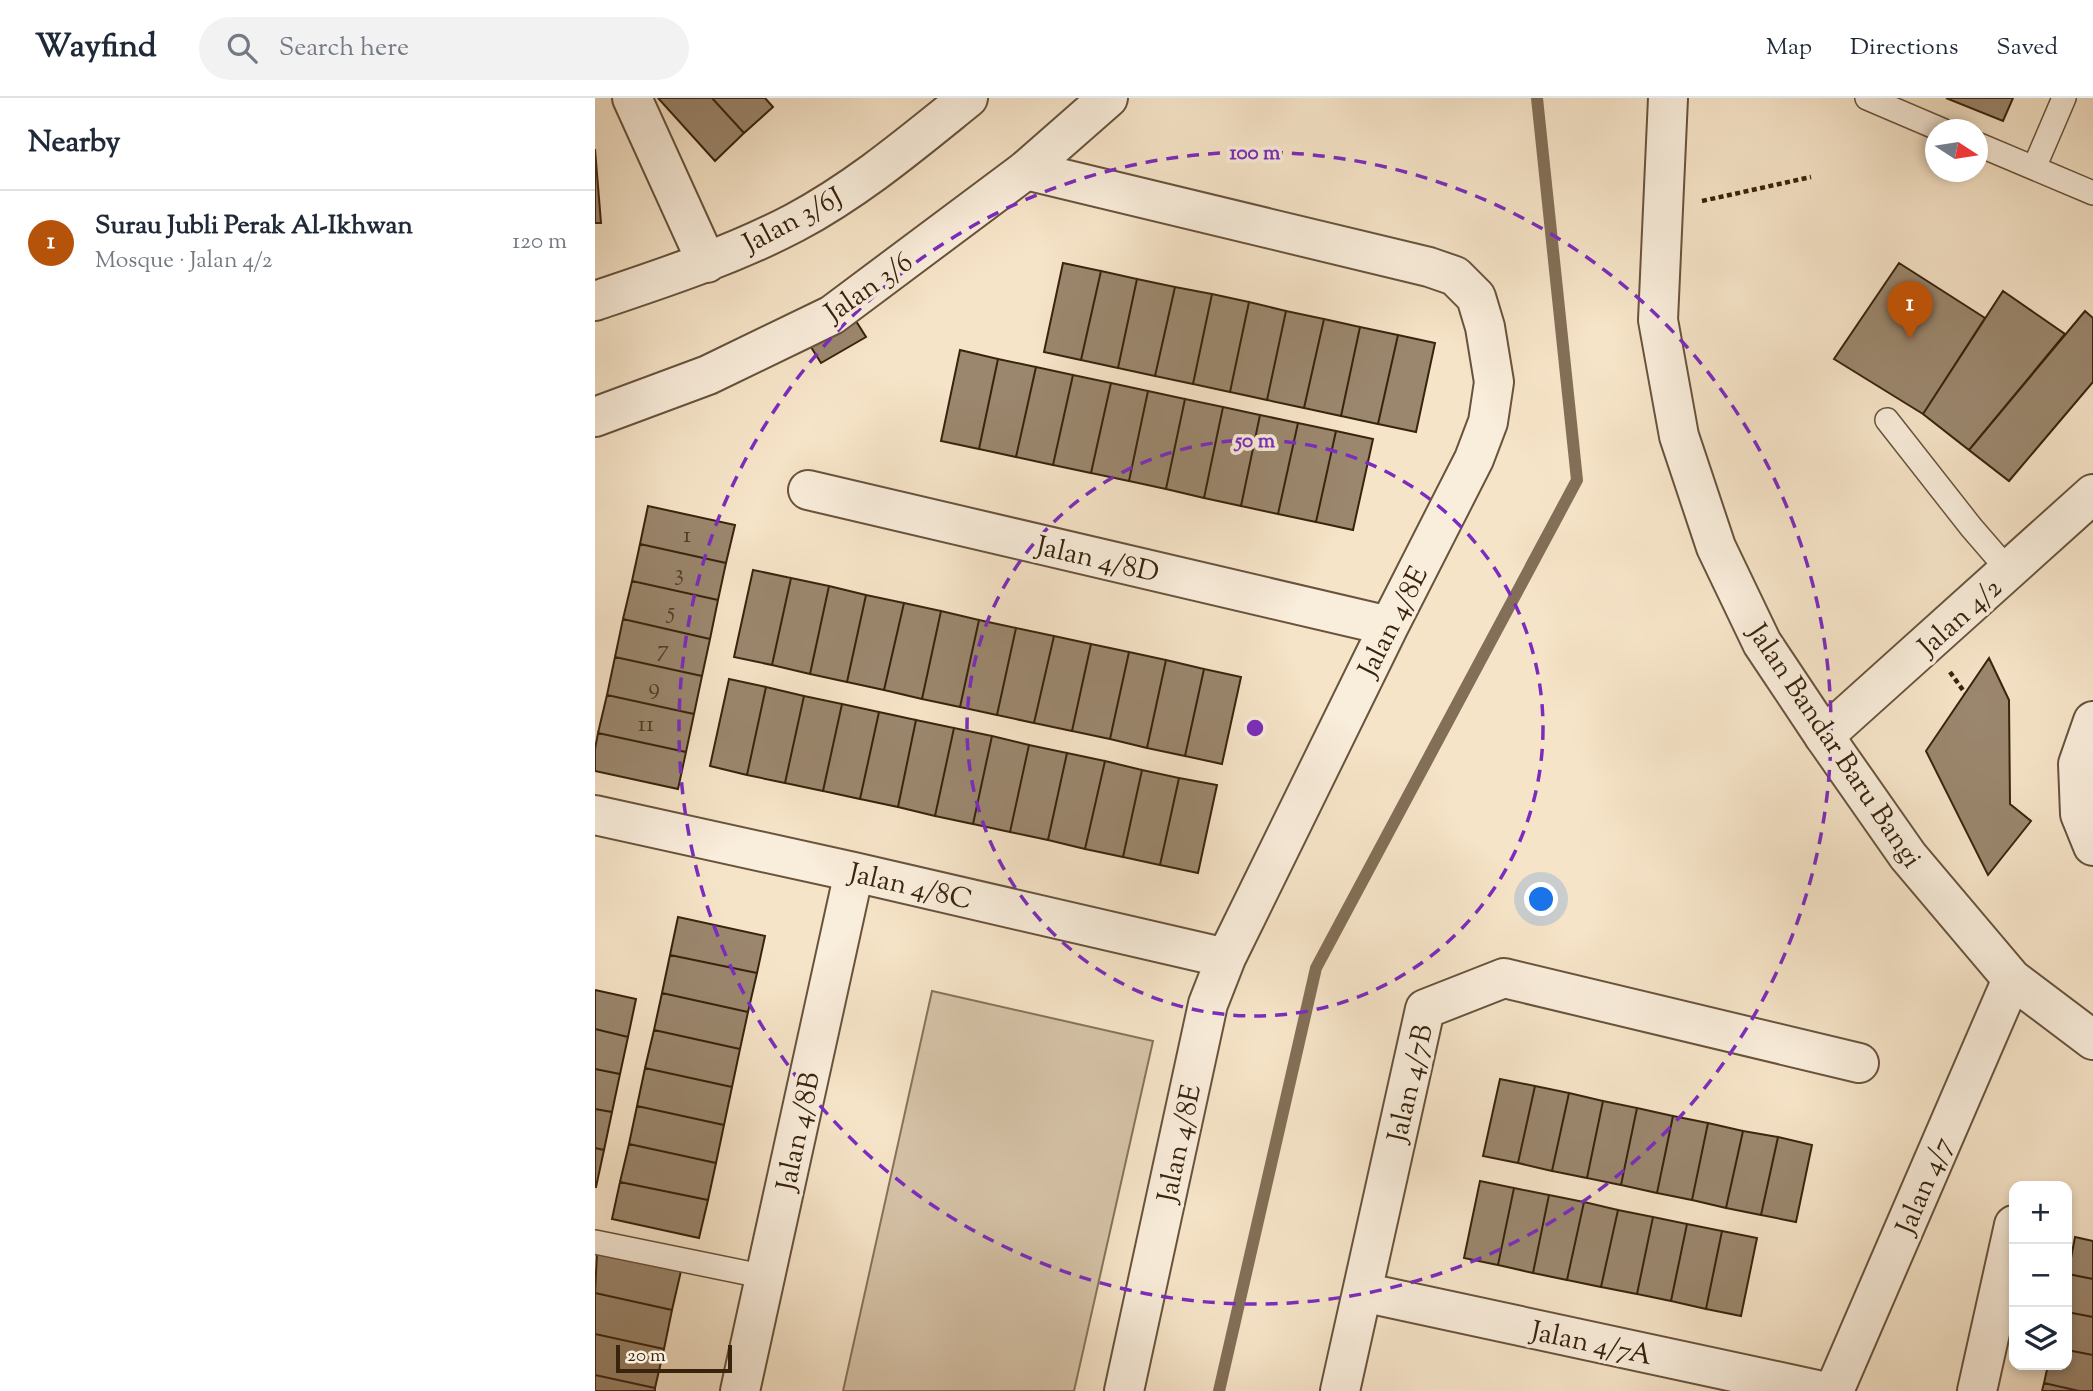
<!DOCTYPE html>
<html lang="en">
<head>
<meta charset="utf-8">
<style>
  :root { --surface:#fff; --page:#f2f2f3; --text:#1f2937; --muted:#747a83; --line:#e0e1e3; --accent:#b45309 }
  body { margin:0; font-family:"Sorts Mill Goudy",serif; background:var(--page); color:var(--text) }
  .controls { position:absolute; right:21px; bottom:21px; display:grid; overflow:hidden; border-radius:14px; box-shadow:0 4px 10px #0003 }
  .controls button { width:63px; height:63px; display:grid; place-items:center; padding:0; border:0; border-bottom:2px solid var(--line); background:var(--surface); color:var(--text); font:35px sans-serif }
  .compass { position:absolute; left:1330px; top:21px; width:63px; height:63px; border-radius:50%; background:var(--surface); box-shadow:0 4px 10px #0003; rotate:102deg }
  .scale { position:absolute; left:21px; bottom:18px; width:116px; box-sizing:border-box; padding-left:7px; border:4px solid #38230d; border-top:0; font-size:19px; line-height:24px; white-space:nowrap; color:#38230d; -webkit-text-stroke:5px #f9eddb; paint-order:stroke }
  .you { position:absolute; left:947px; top:802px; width:24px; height:24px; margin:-18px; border:5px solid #fff; border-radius:50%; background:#1a73e8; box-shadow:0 0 0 10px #1a73e833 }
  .badge { display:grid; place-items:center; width:46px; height:46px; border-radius:50%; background:var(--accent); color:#fff; font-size:23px; font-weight:700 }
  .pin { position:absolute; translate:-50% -58px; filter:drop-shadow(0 2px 4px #0008) }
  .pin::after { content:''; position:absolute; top:37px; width:24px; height:21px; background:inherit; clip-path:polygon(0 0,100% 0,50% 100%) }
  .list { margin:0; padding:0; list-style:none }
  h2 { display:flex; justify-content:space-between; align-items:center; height:91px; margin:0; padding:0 28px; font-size:30px }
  h2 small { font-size:23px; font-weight:400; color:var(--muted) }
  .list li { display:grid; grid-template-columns:46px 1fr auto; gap:21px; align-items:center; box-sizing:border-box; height:105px; padding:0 28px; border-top:2px solid var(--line) }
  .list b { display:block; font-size:26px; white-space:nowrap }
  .list p { margin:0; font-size:23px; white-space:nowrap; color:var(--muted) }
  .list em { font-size:23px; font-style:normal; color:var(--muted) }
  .icon { flex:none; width:38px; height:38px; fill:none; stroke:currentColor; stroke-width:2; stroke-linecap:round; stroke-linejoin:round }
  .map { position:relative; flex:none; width:1498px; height:1293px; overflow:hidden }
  header { display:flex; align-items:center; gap:42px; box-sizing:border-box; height:98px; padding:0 35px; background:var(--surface); border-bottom:2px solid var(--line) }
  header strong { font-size:33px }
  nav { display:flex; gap:38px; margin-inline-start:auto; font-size:24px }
  .search { width:490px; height:63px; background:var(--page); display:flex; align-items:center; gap:18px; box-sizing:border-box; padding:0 24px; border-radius:38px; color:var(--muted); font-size:26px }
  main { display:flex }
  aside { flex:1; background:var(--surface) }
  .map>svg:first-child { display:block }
  .green { fill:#d6c3a8; stroke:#87735a; stroke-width:2 }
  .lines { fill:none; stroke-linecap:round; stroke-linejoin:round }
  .stream { stroke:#836f57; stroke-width:12 }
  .building { fill:#9b876e; stroke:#38230d; stroke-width:2 }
  .service-casing { stroke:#68533c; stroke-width:26 }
  .minor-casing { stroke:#68533c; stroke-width:42 }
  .tertiary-casing { stroke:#68533c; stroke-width:42 }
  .path { stroke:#38230d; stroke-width:4.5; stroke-dasharray:5 3.5; stroke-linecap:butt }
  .service { stroke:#f9eddb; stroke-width:23 }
  .minor { stroke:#f9eddb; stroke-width:38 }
  .tertiary { stroke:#f9eddb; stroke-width:38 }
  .ring { fill:none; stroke:#7b2cbf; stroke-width:3.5; stroke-dasharray:12 9 }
  .labels { text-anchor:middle; stroke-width:7; stroke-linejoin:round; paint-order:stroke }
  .number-label { font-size:24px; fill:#513c25 }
  .street-label { font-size:28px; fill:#38230d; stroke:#f9eddb }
  .centre { fill:#7b2cbf; stroke:#f9eddb; stroke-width:3.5 }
  .ring-label { font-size:21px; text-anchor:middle; font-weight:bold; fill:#7b2cbf; stroke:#f9eddb; stroke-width:7; stroke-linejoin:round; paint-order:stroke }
</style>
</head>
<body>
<header>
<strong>Wayfind</strong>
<div class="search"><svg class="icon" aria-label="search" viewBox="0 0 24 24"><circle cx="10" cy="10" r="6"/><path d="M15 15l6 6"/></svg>Search here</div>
<nav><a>Map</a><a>Directions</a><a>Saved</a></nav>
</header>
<main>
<aside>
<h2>Nearby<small></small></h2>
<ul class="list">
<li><span class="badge">1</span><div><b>Surau Jubli Perak Al-Ikhwan</b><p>Mosque · Jalan 4/2</p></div><em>120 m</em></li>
</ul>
</aside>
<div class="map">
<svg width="1498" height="1293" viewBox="0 0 1498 1293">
  <rect width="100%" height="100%" fill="#f6e4c8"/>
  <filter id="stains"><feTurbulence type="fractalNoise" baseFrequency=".00286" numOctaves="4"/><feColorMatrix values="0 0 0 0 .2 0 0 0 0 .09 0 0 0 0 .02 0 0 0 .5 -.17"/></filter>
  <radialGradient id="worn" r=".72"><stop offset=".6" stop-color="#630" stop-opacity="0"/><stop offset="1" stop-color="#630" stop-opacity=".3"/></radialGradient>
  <path class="green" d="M337 893 558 943 479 1293H248Z"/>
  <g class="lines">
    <path class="stream" d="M624 1293 721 870 982 382 942 0"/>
  </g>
  <path class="building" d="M63 0H117L149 35 120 63Z
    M117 0H170L178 9 149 35Z
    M1351 0H1418L1408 23Z
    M0 51 6 125H0Z
    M468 165 506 173 486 262 449 254Z
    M1304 165 1390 220 1328 316 1239 261Z
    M506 173 542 181 523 270 486 262Z
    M542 181 580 189 560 278 523 270Z
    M580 189 617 196 598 286 560 278Z
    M1408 193 1470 236 1374 352 1328 316Z
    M617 196 654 204 635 294 598 286Z
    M654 204 691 213 672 302 635 294Z
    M691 213 729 221 709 310 672 302Z
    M1490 213 1498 220V284L1414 383 1374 352Z
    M729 221 765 229 746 318 709 310Z
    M261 223 271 239 226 265 216 249Z
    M765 229 803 237 783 326 746 318Z
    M803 237 840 245 821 334 783 326Z
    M365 252 403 261 384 351 346 343Z
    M403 261 441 269 421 359 384 351Z
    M441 269 478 277 458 367 421 359Z
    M478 277 516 285 496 375 458 367Z
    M516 285 553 293 534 383 496 375Z
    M553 293 590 301 571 391 534 383Z
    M590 301 628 309 609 400 571 391Z
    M628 309 665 317 646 408 609 400Z
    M665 317 703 325 683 416 646 408Z
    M703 325 741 333 721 424 683 416Z
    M741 333 778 341 758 432 721 424Z
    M53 408 140 427 131 465 45 446Z
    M45 446 131 465 123 502 37 483Z
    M158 472 196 480 177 567 139 559Z
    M196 480 234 488 215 576 177 567Z
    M37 483 123 502 115 541 28 521Z
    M234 488 271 497 252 584 215 576Z
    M271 497 309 505 289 592 252 584Z
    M309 505 346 513 327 601 289 592Z
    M346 513 384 522 365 609 327 601Z
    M28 521 115 541 107 578 20 559Z
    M384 522 421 530 402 617 365 609Z
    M421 530 459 538 439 625 402 617Z
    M459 538 496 546 477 633 439 625Z
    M496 546 534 554 515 641 477 633Z
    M534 554 571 562 552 650 515 641Z
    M20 559 107 578 99 616 12 597Z
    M1394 560 1414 602 1415 706 1436 723 1393 777 1331 653Z
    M571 562 609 571 590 658 552 650Z
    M609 571 646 579 627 666 590 658Z
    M134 581 171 589 152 677 115 668Z
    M171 589 209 598 190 685 152 677Z
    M12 597 99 616 91 654 3 635Z
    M209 598 247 606 228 693 190 685Z
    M247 606 284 614 265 701 228 693Z
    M284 614 321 622 303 709 265 701Z
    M321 622 359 630 340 718 303 709Z
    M359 630 397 638 378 726 340 718Z
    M3 635 91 654 83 691 0 673V651Z
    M397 638 434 647 415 734 378 726Z
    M434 647 472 655 453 742 415 734Z
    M472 655 510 663 490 751 453 742Z
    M510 663 547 672 528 759 490 751Z
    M547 672 584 680 565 767 528 759Z
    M584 680 622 687 603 775 565 767Z
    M83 819 170 838 162 875 75 857Z
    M75 857 162 875 153 914 67 895Z
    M0 892 41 901 33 939 0 931Z
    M67 895 153 914 145 951 59 932Z
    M0 931 33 939 25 976 0 971Z
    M59 932 145 951 137 989 50 970Z
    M50 970 137 989 129 1027 42 1008Z
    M0 971 25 976 17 1014 0 1011Z
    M905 981 940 988 923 1065 888 1058Z
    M940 988 974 995 957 1073 923 1065Z
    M974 995 1008 1003 992 1080 957 1073Z
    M1008 1003 1042 1010 1026 1087 992 1080Z
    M42 1008 129 1027 121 1065 34 1046Z
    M1042 1010 1078 1018 1062 1095 1026 1087Z
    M0 1011 17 1014 9 1052 0 1050Z
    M1078 1018 1113 1025 1097 1102 1062 1095Z
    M1113 1025 1148 1033 1131 1110 1097 1102Z
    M1148 1033 1183 1039 1166 1117 1131 1110Z
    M1183 1039 1217 1047 1201 1124 1166 1117Z
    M34 1046 121 1065 113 1102 25 1084Z
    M0 1050 9 1052 1 1089H0Z
    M885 1083 919 1090 903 1167 869 1160Z
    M25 1084 113 1102 104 1140 17 1121Z
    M919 1090 954 1097 938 1175 903 1167Z
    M954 1097 989 1104 972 1182 938 1175Z
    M989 1104 1023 1112 1006 1189 972 1182Z
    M1023 1112 1058 1119 1042 1196 1006 1189Z
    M1058 1119 1092 1126 1076 1203 1042 1196Z
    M1092 1126 1127 1133 1111 1211 1076 1203Z
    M1127 1133 1162 1140 1146 1218 1111 1211Z
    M1480 1139 1498 1143V1181L1473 1176Z
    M2 1155 86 1173 77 1212 0 1195Z
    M1473 1176 1498 1181V1219L1472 1214Z
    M0 1195 77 1212 69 1251 0 1236Z
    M1472 1214 1498 1219V1257L1472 1252Z
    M0 1236 69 1251 60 1290 0 1277Z
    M1472 1252 1498 1257V1293H1484L1449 1285 1453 1267H1472Z
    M0 1277 60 1290V1293H0Z
    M1449 1285 1484 1293H1447Z"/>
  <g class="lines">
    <g class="service-casing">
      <path id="service" d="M1272 0 1347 32
        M1382 46 1498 95
        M1439 70 1469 0
        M1292 322 1376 429 1414 473
        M0 1144 171 1179"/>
    </g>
    <g class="minor-casing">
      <path id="minor" d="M37 0 112 165
        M431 72 834 169 860 178 881 199 890 229 899 284 893 324 879 361 794 528 631 860 613 906 529 1293
        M0 203C68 180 136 158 199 125 263 91 317 45 373 0
        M213 392 794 528
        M1498 623 1483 666 1485 716 1498 748
        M1229 638 1498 396
        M0 717 259 774 631 860
        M767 1194 1227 1293
        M145 1293 259 774
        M745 1293 830 911 909 880 1264 965
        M1382 1293 1419 1127"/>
    </g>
    <g class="tertiary-casing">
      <path id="tertiary" d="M1073 0 1063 222 1084 338 1121 449 1167 545 1229 638 1313 758 1417 881 1498 942
        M0 319 113 277 237 217 431 72 513 0
        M1239 1293 1417 881"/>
    </g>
    <path class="path" d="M1107 103 1216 79
      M1355 574 1370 595"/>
    <use href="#service" class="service"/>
    <use href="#minor" class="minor"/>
    <use href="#tertiary" class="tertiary"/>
  </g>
  <g class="ring">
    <circle cx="660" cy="630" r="288"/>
    <circle cx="660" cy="630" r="576"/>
  </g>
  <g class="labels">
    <g class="number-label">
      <text x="92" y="444">1</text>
      <text x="84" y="482">3</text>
      <text x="76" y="520">5</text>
      <text x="68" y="558">7</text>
      <text x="59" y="596">9</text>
      <text x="51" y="633">11</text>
    </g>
    <g class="street-label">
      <text transform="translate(197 121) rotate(-28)" y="10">Jalan 3/6J</text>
      <text transform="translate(273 188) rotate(-35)" y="10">Jalan 3/6</text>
      <text transform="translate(503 460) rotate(13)" y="10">Jalan 4/8D</text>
      <text transform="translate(1364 518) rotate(-42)" y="10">Jalan 4/2</text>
      <text transform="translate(797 523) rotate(-63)" y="10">Jalan 4/8E</text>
      <text transform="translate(1241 647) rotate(56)" y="10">Jalan Bandar Baru Bangi</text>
      <text transform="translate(316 787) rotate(13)" y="10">Jalan 4/8C</text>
      <text transform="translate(814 985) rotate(-77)" y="10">Jalan 4/7B</text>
      <text transform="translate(202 1033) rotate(-78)" y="10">Jalan 4/8B</text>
      <text transform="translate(583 1045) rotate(-78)" y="10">Jalan 4/8E</text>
      <text transform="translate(1328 1087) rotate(-67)" y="10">Jalan 4/7</text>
      <text transform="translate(997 1244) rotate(12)" y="10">Jalan 4/7A</text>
    </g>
  </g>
  <circle cx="660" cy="630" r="10" class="centre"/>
  <g class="ring-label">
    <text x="660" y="61">100 m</text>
    <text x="660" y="349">50 m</text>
  </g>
  <rect width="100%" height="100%" filter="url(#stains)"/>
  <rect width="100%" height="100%" fill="url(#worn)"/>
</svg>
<div class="controls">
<button>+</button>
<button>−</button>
<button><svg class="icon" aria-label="layers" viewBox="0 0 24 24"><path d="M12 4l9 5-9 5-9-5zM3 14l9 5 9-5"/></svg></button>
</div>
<svg class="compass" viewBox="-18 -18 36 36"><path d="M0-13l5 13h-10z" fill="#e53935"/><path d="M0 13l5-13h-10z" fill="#747a83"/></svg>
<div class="scale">20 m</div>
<div class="you"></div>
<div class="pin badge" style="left:1315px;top:241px">1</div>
</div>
</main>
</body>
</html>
